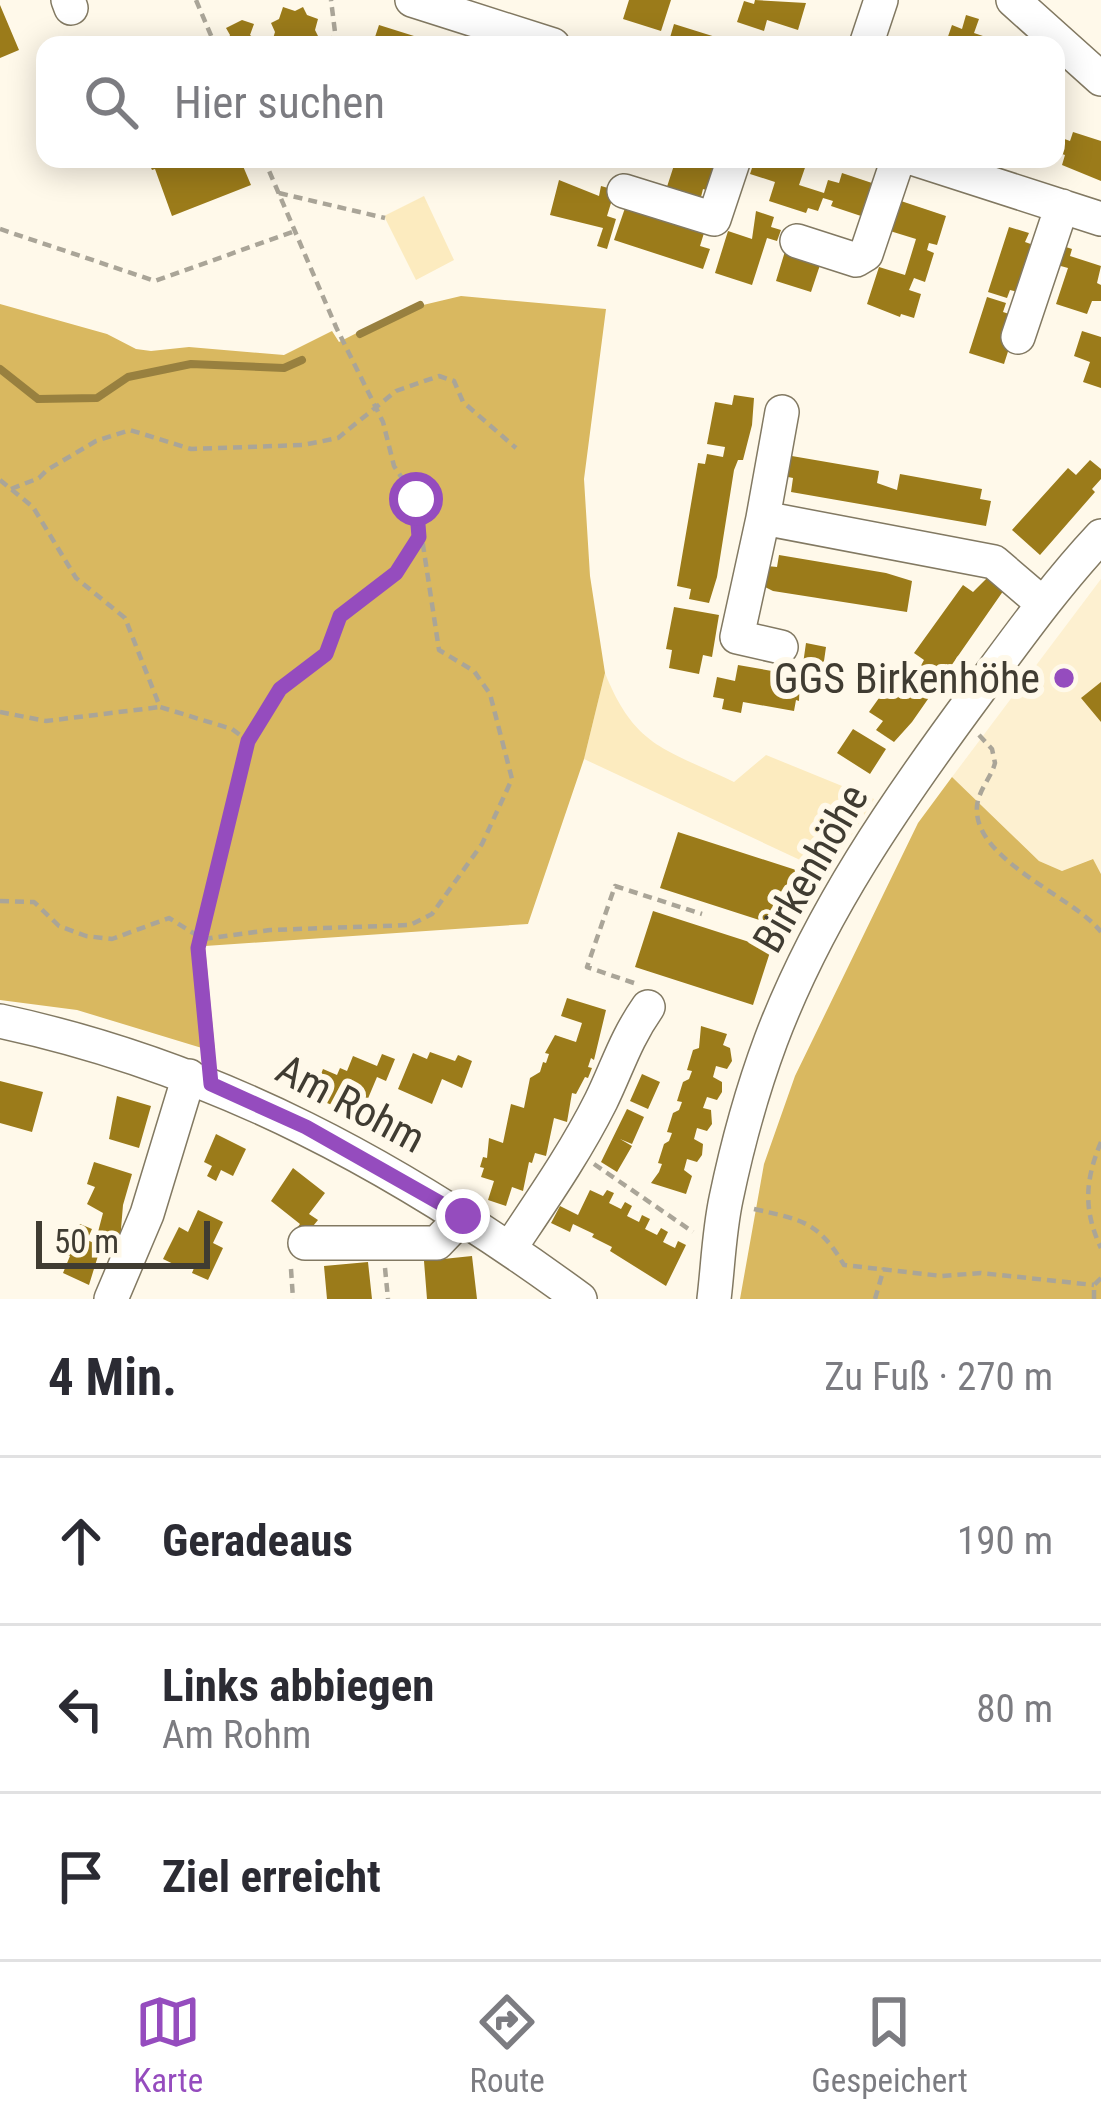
<!DOCTYPE html>
<html lang="de">
<head>
<meta charset="utf-8">
<style>
  :root { --surface:#fff; --page:#f2f2f3; --text:#2b2b33; --muted:#7c7c81; --line:#e1e1e2; --accent:#954cbe }
  body { margin:0; font-family:"Roboto Condensed",sans-serif; background:var(--page); color:var(--text) }
  .scale { position:absolute; left:36px; bottom:30px; width:174px; box-sizing:border-box; padding-left:12px; border:6px solid #403c32; border-top:0; font-size:33px; line-height:42px; white-space:nowrap; color:#403c32; -webkit-text-stroke:9px #fff9ea; paint-order:stroke }
  .stop { position:absolute; width:36px; height:36px; margin:-27px; border:9px solid #954cbe; border-radius:50%; background:#fff }
  .stop.end { background:#954cbe; border-color:#fff; box-shadow:0 3px 12px #0008 }
  .list { margin:0; padding:0; list-style:none }
  h2 { display:flex; justify-content:space-between; align-items:center; height:156px; margin:0; padding:0 48px; font-size:51px }
  h2 small { font-size:39px; font-weight:400; color:var(--muted) }
  .list li { display:grid; grid-template-columns:78px 1fr auto; gap:36px; align-items:center; box-sizing:border-box; height:168px; padding:0 48px; border-top:3px solid var(--line) }
  .list b { display:block; font-size:45px; white-space:nowrap }
  .list p { margin:0; font-size:39px; white-space:nowrap; color:var(--muted) }
  .list em { font-size:39px; font-style:normal; color:var(--muted) }
  .icon { flex:none; width:66px; height:66px; fill:none; stroke:currentColor; stroke-width:2; stroke-linecap:round; stroke-linejoin:round }
  .map { position:relative; flex:none; width:1101px; height:1299px; overflow:hidden }
  .search { position:absolute; background:var(--surface); box-shadow:0 6px 30px #0003; left:36px; right:36px; top:36px; height:132px; display:flex; align-items:center; gap:30px; box-sizing:border-box; padding:0 42px; border-radius:24px; color:var(--muted); font-size:45px }
  .sheet { height:660px; background:var(--surface) }
  nav { display:flex; justify-content:space-around; align-items:center; box-sizing:border-box; height:168px; border-top:3px solid var(--line); background:var(--surface); font-size:33px; color:var(--muted) }
  nav a { display:grid; justify-items:center; gap:6px }
  nav .on { color:var(--accent) }
  .map>svg:first-child { display:block }
  .built { fill:#fdf0d0 }
  .green { fill:#fcebbf }
  .forest { fill:#d9b860 }
  .lines { fill:none; stroke-linecap:round; stroke-linejoin:round }
  .stream { stroke:#98803f; stroke-width:8 }
  .building { fill:#9b7b1a }
  .minor-casing { stroke:#827962; stroke-width:36 }
  .path { stroke:#aaa598; stroke-width:4.5; stroke-dasharray:9 6; stroke-linecap:butt }
  .minor { stroke:#fff; stroke-width:33 }
  .route { stroke:#954cbe; stroke-width:15 }
  .poi-dot { fill:#954cbe; stroke:#fff9ea; stroke-width:4.5 }
  .labels { text-anchor:middle; stroke-width:12; stroke-linejoin:round; paint-order:stroke }
  .poi-label { font-size:42px; fill:#403c32; stroke:#fff9ea; text-anchor:end }
  .street-label { font-size:42px; fill:#403c32; stroke:#fff9ea }
</style>
</head>
<body>
<div class="map">
<svg width="1101" height="1299" viewBox="0 0 1101 1299">
  <rect width="100%" height="100%" fill="#fff9ea"/>
  <path class="built" d="M1101 579V874L1092 859 1062 871 1039 861 952 777Z"/>
  <path class="green" d="M424 196 454 260 416 280 384 216Z
    M605 673C635 748 666 749 734 782L766 755 874 799 828 873 584 759Z"/>
  <path class="forest" d="M461 296 606 309 584 479 590 576 605 673 584 759 528 924 205 946 215 1052 77 1010 0 1000V304L107 334 136 349 151 351 189 347 284 355 332 331 339 342 402 310Z
    M952 777 1039 861 1062 871 1093 859 1101 874V1299H740L764 1164 795 1076 918 823Z"/>
  <g class="lines">
    <path class="stream" d="M360 334 420 305
      M0 369 38 399 97 398 128 377 191 364 284 368 302 360"/>
  </g>
  <path class="building" d="M629 0H671L661 31 623 19Z
    M755 0 806 3 798 30 767 20 764 31 737 22 744 1 754 4Z
    M0 5 19 50 0 58Z
    M283 7 295 11 303 7 307 15 318 19 315 30 319 38 309 45H271L275 32 271 23 279 19Z
    M966 15 979 19 974 33 989 38 987 45H945L952 25 962 29Z
    M242 20 254 24 250 35 263 45H226L230 35 226 28Z
    M674 24 738 44 737 45 669 41Z
    M379 25 414 36 412 45H369L367 42 375 37Z
    M1073 132 1101 141V181L1062 165 1065 155 1056 152V146L1059 137 1070 141Z
    M147 159H240L251 185 172 216 155 169 152 170Z
    M676 159H713L711 164 720 167 712 192 703 189 701 197 688 193 684 203 664 196Z
    M755 159 807 162 799 185 824 193 828 180 839 183 842 173 878 185 867 218 831 206 833 201 823 198 818 211 808 208 806 213 769 201 775 182 750 174Z
    M559 180 599 196 601 186 615 190 607 216 616 219 607 249 597 246 603 228 550 215Z
    M901 201 946 216 937 245 929 243 927 250 934 253 925 282 914 278 909 290 921 294 914 318 901 314 900 317 867 304 879 267 905 275 916 239 890 231Z
    M625 208 704 233 700 246 710 249 703 269 614 240Z
    M756 211 774 217 771 227 781 230 777 241 767 238 752 285 715 273 728 231 752 239Z
    M1009 227 1029 233 1025 242 1042 248 1026 294 1010 290 1007 298 988 292Z
    M1063 246 1072 249 1070 256 1101 266 1097 283 1101 285V301H1092L1087 314 1056 304 1068 268 1057 265Z
    M786 248 822 259 811 292 776 281Z
    M987 297 1006 303 1003 312 1019 317 1004 364 969 353Z
    M1082 331 1101 337V388L1083 382 1090 362 1074 356Z
    M734 395 754 398 752 425 743 460H738L734 470 717 577 709 603 689 599 691 589 677 586 698 463 705 464 707 454 723 457 725 447 707 444 715 402 732 405Z
    M786 455 879 471 877 483 897 490 900 474 982 489 980 499 991 501 986 526 791 492 793 478 783 476Z
    M1090 460 1101 469V479L1092 489 1095 492 1040 555 1012 530 1068 468 1076 475Z
    M779 555 886 573 912 581 907 612 773 591 763 586 767 566 777 567Z
    M988 577 1006 587 912 722 894 742 876 730 883 721 869 712 894 677 909 688 924 660 914 653 963 585 973 592Z
    M674 607 719 615 712 657 703 655 699 674 669 668 672 650 666 649Z
    M806 643 826 647 823 668 803 664Z
    M738 665 800 676 799 701 796 700 794 711 743 702 741 713 722 709 724 699 713 697 717 677 735 681Z
    M1101 682V722L1081 698Z
    M853 729 886 749 870 774 837 753Z
    M678 832 796 870 778 926 660 888Z
    M653 911 771 949 753 1005 635 967Z
    M567 998 606 1010 594 1060 591 1058 588 1067 592 1068 588 1078 585 1077 576 1094 572 1093 567 1122 554 1118 546 1156 535 1153 532 1163 529 1162 523 1191 512 1187 506 1206 488 1200 494 1181 481 1177 484 1168 480 1167 483 1157 487 1158 489 1138 503 1143 511 1104 524 1108 530 1078 540 1072 543 1062 546 1063 549 1054 545 1053 555 1035 576 1042 582 1023 561 1016Z
    M701 1026 727 1034 723 1045 730 1048 732 1061 727 1069 716 1066 713 1077 722 1082V1092L717 1100 707 1097 703 1108 711 1110 712 1124 707 1131 697 1128 694 1139 703 1144 702 1155 697 1162 687 1159 684 1170 692 1176 686 1194 651 1183 659 1172 662 1164 658 1163 664 1144 669 1141 672 1133 667 1132 673 1113 679 1110 682 1102 677 1101 683 1082 689 1079 692 1071 687 1070 693 1050 699 1048Z
    M430 1052 455 1061 458 1055 472 1061 462 1088 442 1079 432 1104 398 1089 413 1053 427 1059Z
    M382 1054 395 1059 386 1081 377 1077 364 1108 352 1113 312 1097 323 1069 337 1075 340 1068 347 1071 353 1056 377 1066Z
    M642 1074 660 1082 648 1109 630 1101Z
    M0 1081 43 1092 32 1132 0 1123Z
    M117 1096 151 1106 139 1148 109 1139Z
    M627 1109 644 1117 632 1144 620 1139 632 1146 617 1172 601 1162Z
    M216 1134 246 1149 233 1176 221 1170 216 1181 207 1176 212 1166 204 1162Z
    M94 1162 132 1174 123 1205 120 1241 98 1232 103 1213 87 1204 95 1187 87 1184Z
    M293 1168 325 1193 309 1214 318 1220 300 1242 291 1236 300 1224 271 1201Z
    M590 1190 603 1196 607 1190 614 1193 609 1203 621 1209 625 1202 632 1206 627 1216 639 1222 642 1215 650 1219 645 1229 657 1235 661 1228 668 1232 663 1242 675 1248 678 1241 686 1245 666 1286 610 1251 612 1247 592 1237 594 1234 573 1224 570 1232 551 1223 560 1206 578 1215Z
    M198 1210 223 1222 213 1243 223 1248 208 1280 192 1273 194 1268 186 1264 184 1269 163 1259 179 1227 188 1232Z
    M80 1224 92 1229 87 1240 101 1246 89 1285 63 1273 70 1256 52 1248 60 1228 75 1235Z
    M472 1256 477 1299H427L424 1261Z
    M368 1262 372 1299H327L324 1266Z"/>
  <g class="lines">
    <g class="minor-casing">
      <path id="minor" d="M68 0 71 8
        M412 0 553 45
        M1013 0 1101 79
        M866 45 881 0
        M915 159 1101 219
        M624 191 714 219 734 159
        M797 241 856 260 866 254 898 159
        M1018 337 1062 206
        M763 518 782 412
        M781 647 737 637 763 518 994 562 1043 604
        M0 1021C219 1068 401 1168 580 1299
        M305 1243H437L463 1216
        M510 1248C542 1200 575 1153 601 1101 618 1066 625 1040 648 1007
        M111 1299 147 1214 189 1076
        M714 1299C718 1266 719 1232 726 1199 737 1146 752 1091 771 1040 819 913 896 802 976 694 1016 640 1055 585 1101 536"/>
    </g>
    <path class="path" d="M196 0 215 45
      M330 45 335 32 331 0
      M279 193 385 218
      M0 229 155 281 295 231
      M0 480 33 507 76 578 125 618 160 707 232 729 248 741
      M11 489 39 478 47 470 96 441 130 430 191 449 303 445 338 438 396 391 439 376 454 381 463 402 516 448
      M0 712 46 721 160 707
      M979 735 992 749 995 763C991 778 979 789 977 806 972 860 1075 897 1101 932
      M0 901 34 902 59 926 86 936 112 939 169 918 203 939 270 930 410 925 432 914 482 844 512 779 490 694 474 671 439 650 416 499 394 466 383 422 336 327 264 159
      M634 983 587 967 615 886 702 914
      M208 1055 198 948 248 741 280 689 326 654 340 616 396 573 419 537
      M1101 1142C1085 1180 1083 1210 1101 1248
      M594 1164 693 1232
      M754 1209C802 1220 818 1221 844 1265L942 1276 981 1273 1094 1285
      M385 1268 388 1299
      M291 1269 293 1299
      M875 1299 884 1268
      M1094 1299V1285L1101 1278"/>
    <use href="#minor" class="minor"/>
  </g>
  <g class="lines">
    <path class="route" d="M416 499 419 537 396 573 340 616 326 654 280 689 248 741 198 948 211 1084 306 1127 463 1216"/>
  </g>
  <circle class="poi-dot" cx="1064" cy="678" r="12"/>
  <g class="labels">
    <g class="poi-label">
      <text x="1040" y="693">GGS Birkenhöhe</text>
    </g>
    <g class="street-label">
      <text transform="translate(810 868) rotate(-60)" y="15">Birkenhöhe</text>
      <text transform="translate(351 1103) rotate(28)" y="15">Am Rohm</text>
    </g>
  </g>
</svg>
<div class="scale">50 m</div>
<div class="stop" style="left:416px;top:499px"></div>
<div class="stop end" style="left:463px;top:1216px"></div>
<div class="search"><svg class="icon" aria-label="search" viewBox="0 0 24 24"><circle cx="10" cy="10" r="6"/><path d="M15 15l6 6"/></svg>Hier suchen</div>
</div>
<section class="sheet">
<h2>4 Min.<small>Zu Fuß · 270 m</small></h2>
<ul class="list">
<li><svg class="icon" aria-label="ahead" viewBox="0 0 24 24"><path d="M12 20V5M6 11l6-6 6 6"/></svg><div><b>Geradeaus</b></div><em>190 m</em></li>
<li><svg class="icon" aria-label="left" viewBox="0 0 24 24"><path d="M17 20v-9H6M10 6l-5 5 5 5"/></svg><div><b>Links abbiegen</b><p>Am Rohm</p></div><em>80 m</em></li>
<li><svg class="icon" aria-label="arrive" viewBox="0 0 24 24"><path d="M6 21V4h12l-3 4 3 4H6"/></svg><div><b>Ziel erreicht</b></div></li>
</ul>
</section>
<nav>
<a class="on"><svg class="icon" aria-label="map" viewBox="0 0 24 24"><path d="M3 6l6-2 6 2 6-2v14l-6 2-6-2-6 2zM9 4v14M15 6v14"/></svg>Karte</a>
<a><svg class="icon" aria-label="directions" viewBox="0 0 24 24"><path d="M12 3l9 9-9 9-9-9zM9 14v-3h6M13 9l2 2-2 2"/></svg>Route</a>
<a><svg class="icon" aria-label="saved" viewBox="0 0 24 24"><path d="M7 4h10v16l-5-4-5 4z"/></svg>Gespeichert</a>
</nav>
</body>
</html>
